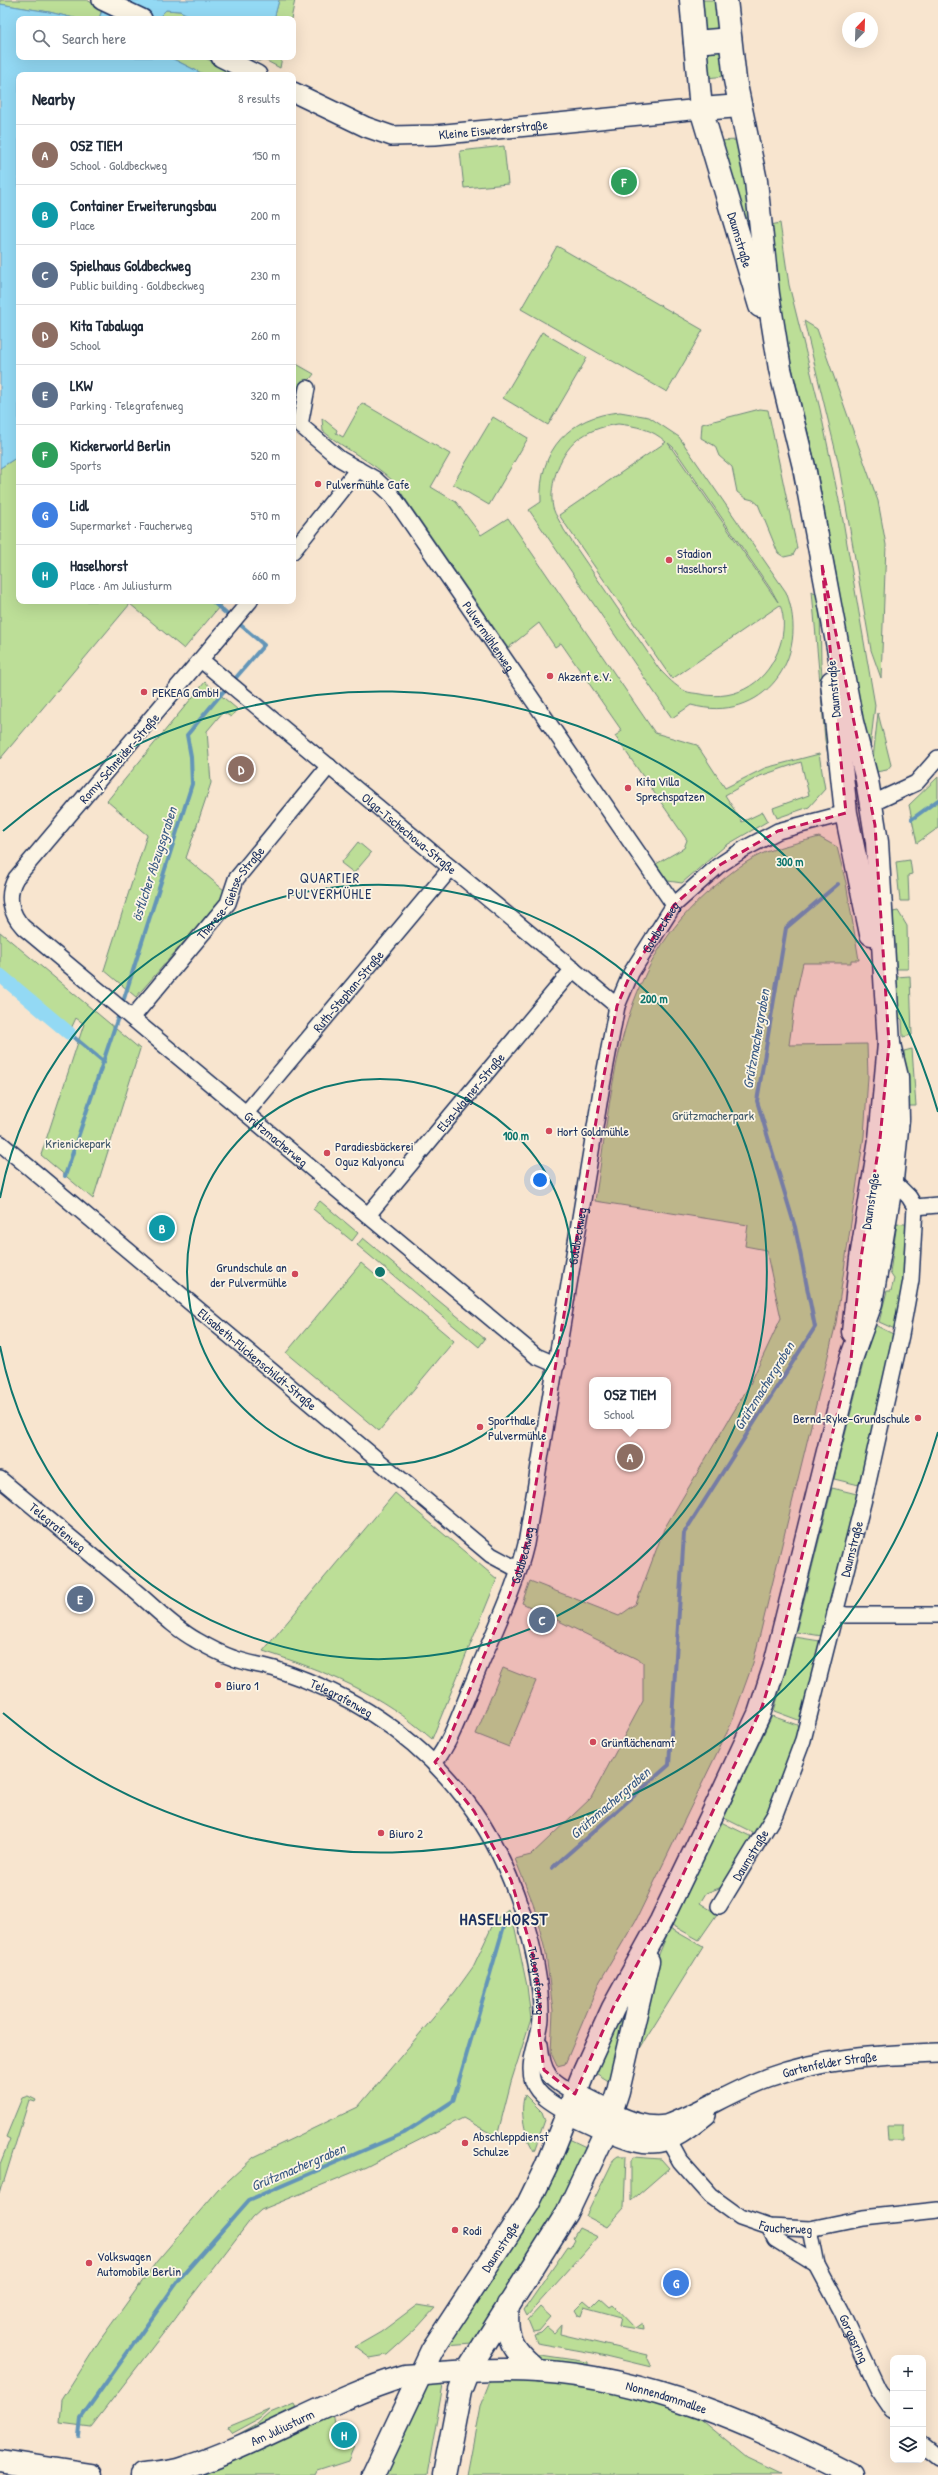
<!DOCTYPE html>
<html lang="en">
<head>
<meta charset="utf-8">
<style>
  :root { --surface:#fff; --page:#f6f6f7; --text:#1f2937; --muted:#747a83; --line:#e0e1e3; --accent:#db2777 }
  body { margin:0; font-family:"Patrick Hand",sans-serif; background:var(--page); color:var(--text) }
  .controls { position:absolute; right:12px; bottom:12px; display:grid; overflow:hidden; border-radius:8px; box-shadow:0 4px 16px #0002 }
  .controls button { width:36px; height:36px; display:grid; place-items:center; padding:0; border:0; border-bottom:1px solid var(--line); background:var(--surface); color:var(--text); font:20px sans-serif }
  .compass { position:absolute; left:842px; top:12px; width:36px; height:36px; border-radius:50%; background:var(--surface); box-shadow:0 4px 16px #0002; rotate:23deg }
  .you { position:absolute; left:540px; top:1180px; width:14px; height:14px; margin:-10px; border:3px solid #fff; border-radius:50%; background:#1a73e8; box-shadow:0 0 0 6px #1a73e833 }
  .badge { display:grid; place-items:center; width:26px; height:26px; border-radius:50%; background:var(--accent); color:#fff; font-size:13px; font-weight:700 }
  .pin { position:absolute; translate:-50% -50%; border:2px solid #fff; box-shadow:0 1px 4px #0006 }
  .popup { position:absolute; left:589px; top:1377px; width:82px; height:52px; box-sizing:border-box; display:grid; place-content:center; border-radius:8px; background:var(--surface); filter:drop-shadow(0 1px 3px #0005); font-size:13px; white-space:nowrap; color:var(--muted) }
  .popup b { font-size:15px; color:var(--text) }
  .popup::after { content:''; position:absolute; left:50%; top:100%; margin-left:-8px; border:8px solid transparent; border-top-color:var(--surface) }
  .list { margin:0; padding:0; list-style:none }
  h2 { display:flex; justify-content:space-between; align-items:center; height:52px; margin:0; padding:0 16px; font-size:17px }
  h2 small { font-size:13px; font-weight:400; color:var(--muted) }
  .list li { display:grid; grid-template-columns:26px 1fr auto; gap:12px; align-items:center; box-sizing:border-box; height:60px; padding:0 16px; border-top:1px solid var(--line) }
  .list b { display:block; font-size:15px; white-space:nowrap }
  .list p { margin:0; font-size:13px; white-space:nowrap; color:var(--muted) }
  .list em { font-size:13px; font-style:normal; color:var(--muted) }
  .icon { flex:none; width:22px; height:22px; fill:none; stroke:currentColor; stroke-width:2; stroke-linecap:round; stroke-linejoin:round }
  .map { position:relative; flex:none; width:938px; height:2475px; overflow:hidden }
  .search { position:absolute; background:var(--surface); box-shadow:0 4px 16px #0002; left:16px; top:16px; width:280px; height:44px; display:flex; align-items:center; gap:10px; box-sizing:border-box; padding:0 14px; border-radius:8px; color:var(--muted); font-size:15px }
  .panel { position:absolute; background:var(--surface); box-shadow:0 4px 16px #0002; left:16px; top:72px; width:280px; height:532px; border-radius:8px }
  .map>svg:first-child { display:block }
  .green { fill:#bcde97; stroke:#6c867a; fill-rule:evenodd }
  .water { fill:#93d9f4; stroke:#6395b8 }
  .lines { fill:none; stroke-linecap:round; stroke-linejoin:round }
  .stream { stroke:#6395b8; stroke-width:4 }
  .canal { stroke:#93d9f4; stroke-width:14 }
  .minor-casing { stroke:#1b2f5e; stroke-width:18 }
  .tertiary-casing { stroke:#1b2f5e; stroke-width:22 }
  .secondary-casing { stroke:#1b2f5e; stroke-width:25 }
  .minor { stroke:#fcf5e5; stroke-width:15 }
  .tertiary { stroke:#fcf5e5; stroke-width:19 }
  .secondary { stroke:#fcf5e5; stroke-width:22 }
  .marked { fill:#c2185b; fill-opacity:0.2; stroke:#c2185b; stroke-width:3; stroke-dasharray:8 5; stroke-linejoin:round }
  .ring { fill:none; stroke:#0f766e; stroke-width:2 }
  .poi-dot { fill:#d1495b; stroke:#fcf5e5; stroke-width:1.5 }
  .labels { text-anchor:middle; stroke-width:3.5; stroke-linejoin:round; paint-order:stroke }
  .street-label { font-size:13px; fill:#1b2f5e; stroke:#fcf5e5 }
  .poi-label { font-size:13px; fill:#1b2f5e; stroke:#fcf5e5; text-anchor:start }
  .park-label { font-size:13px; fill:#435b6c; stroke:#fcf5e5 }
  .water-label { font-size:14px; font-style:italic; fill:#395a84; stroke:#fcf5e5 }
  .neighbourhood-label { font-size:14px; letter-spacing:1px; fill:#1b2f5e; stroke:#fcf5e5 }
  .district-label { font-size:17px; font-weight:bold; letter-spacing:1px; fill:#1b2f5e; stroke:#fcf5e5 }
  .centre { fill:#0f766e; stroke:#fcf5e5; stroke-width:2 }
  .ring-label { font-size:12px; text-anchor:middle; font-weight:bold; fill:#0f766e; stroke:#fcf5e5; stroke-width:3.5; stroke-linejoin:round; paint-order:stroke }
</style>
</head>
<body>
<div class="map">
<svg width="938" height="2475" viewBox="0 0 938 2475">
  <rect width="100%" height="100%" fill="#f8e5cf"/>
  <filter id="ink" filterUnits="userSpaceOnUse"><feTurbulence type="fractalNoise" baseFrequency=".025" numOctaves="2"/><feDisplacementMap in="SourceGraphic" scale="8" xChannelSelector="R" yChannelSelector="G"/><feConvolveMatrix kernelMatrix="1 2 1 2 8 2 1 2 1" color-interpolation-filters="sRGB"/></filter>
  <g filter="url(#ink)">
    <path class="green" d="M0 0H87L102 9 99 19H78L49 12 0 4Z
      M279 0H295L291 19H274Z
      M697 0H720L723 31 704 35Z
      M166 10 180 11 196 19H163L158 17Z
      M725 48 728 76 705 78 703 51Z
      M169 57H203L239 75H205Z
      M244 57H282L280 68 263 59 259 61Z
      M738 140 745 172 759 276 716 141Z
      M504 146 508 184 464 188 460 151Z
      M780 223 789 285 820 409 842 515 875 705 869 758 835 591 838 585 816 465 780 319 771 225Z
      M557 246 703 330 667 392 521 309Z
      M804 321 817 329 878 501 886 545 881 678 871 650 838 461Z
      M542 332 587 358 548 425 503 398Z
      M293 362 314 374 293 401Z
      M362 403 450 454 431 487 456 502 481 535 508 518 655 733 697 745 725 788 765 768 819 754 825 789 809 807 777 818 773 808 809 795 801 762 760 776 725 795 742 822 763 812 768 821 725 846 682 883 668 881 656 864 684 848 687 840 615 736 622 731 561 643 555 647 539 623 508 648 393 481C372 461 345 450 323 431L322 418 337 430 336 433 343 437Z
      M760 409 768 410 797 548 793 555 784 557 778 553 758 504 753 500 745 498 737 492 732 467 719 456 715 446 701 438 702 424Z
      M620 412 649 417 679 437 786 592C812 658 763 725 691 705L672 718 529 510 541 502C538 450 570 416 620 412ZM618 424C636 426 652 429 666 442L559 515 672 679 780 605C785 617 784 633 780 645 769 681 738 702 700 694 695 693 689 693 685 691 675 686 667 677 659 669L564 530C561 523 555 515 553 508 548 484 561 450 581 437 593 429 605 426 618 424ZM668 443 673 447 772 591 778 602Z
      M493 417 528 438 489 505 453 484Z
      M19 456V601H224L184 649 130 604 0 759V468Z
      M812 591 819 596 820 606 821 664 831 770 825 740Z
      M205 682 237 709 231 717 223 712 207 731 211 783 186 858 225 891 222 898 136 997 104 970 147 835 107 801Z
      M878 713 891 765 887 770 876 772 873 759Z
      M938 777V828L917 843 909 805Z
      M819 837 837 847 846 883 859 960H851V963H803L796 994 789 1045 867 1044 868 1077 864 1136 836 1323 753 1663 731 1724 636 1920 600 1981 565 2064 557 2066 551 2053 553 2011 546 1954 533 1903 515 1859 531 1855 591 1798 643 1701V1662L522 1603 530 1581 619 1616 636 1604 664 1529 750 1384 781 1318 766 1250 745 1246 748 1225 595 1201C614 1085 615 968 714 887 730 873 749 858 769 851 785 845 802 842 819 837Z
      M358 842 371 853 354 873 341 863Z
      M910 860 912 874 908 875 909 901H900L896 862Z
      M898 911 907 926 908 969H896L893 912Z
      M0 932 140 1049 93 1199 41 1155 84 1024 76 1018 69 1033 0 975Z
      M910 976 912 1035 903 1037 902 1020 896 1014V977Z
      M912 1049 916 1106H906L904 1051Z
      M320 1201 358 1233 352 1241 313 1209Z
      M897 1223 911 1225 909 1267 897 1330 879 1322 887 1291H891L894 1279 890 1273Z
      M363 1238 485 1339 479 1347 357 1245Z
      M361 1263 454 1341 379 1431 286 1353Z
      M873 1324 895 1335 859 1485 834 1479Z
      M832 1488 857 1494 822 1636 796 1632Z
      M395 1493 497 1579 432 1739C380 1693 328 1672 263 1651Z
      M795 1637 820 1641 801 1721 774 1711Z
      M503 1668 536 1681 509 1747 476 1734Z
      M772 1716 800 1726 780 1786 758 1835 724 1818Z
      M721 1822 756 1839 722 1887 706 1893 700 1903 717 1914 699 1940 672 1925Z
      M508 1909 515 1929 527 1986 531 2019 511 2082 497 2137 463 2118 366 2167 261 2210 252 2218 91 2427 60 2423 62 2400 100 2340 157 2261 218 2190 254 2157 358 2107 455 1992 473 1967 495 1920Z
      M670 1928 703 1947 639 2050H632L657 1959Z
      M636 1972 612 2083 592 2071Z
      M525 2095 542 2112 545 2120 534 2151C525 2137 519 2110 525 2095Z
      M28 2096 36 2100 35 2102 29 2100 0 2194V2164L10 2139 6 2137 22 2098Z
      M887 2125H904V2140H888Z
      M569 2139 588 2148 558 2211 472 2343 446 2345 538 2207Z
      M618 2156H626L624 2208 607 2227 586 2216 614 2159Z
      M633 2157 661 2159 669 2168 631 2201V2161Z
      M579 2228 598 2237 527 2316 524 2310 568 2246 571 2247 575 2240 573 2238Z
      M600 2298 610 2307 613 2305 635 2328 642 2323 643 2330 619 2326 621 2317 584 2307 581 2316 578 2315 575 2310 584 2301 591 2307Z
      M417 2305 435 2308 416 2329 387 2355 370 2358 355 2347 381 2332Z
      M540 2307 551 2317 539 2331 533 2332 528 2320Z
      M561 2325 560 2334 648 2355 647 2359 651 2367 593 2353 537 2343 534 2335 541 2333 547 2327 554 2333Z
      M534 2354 588 2362V2366L543 2360 537 2358Z
      M492 2376 601 2387 691 2412 748 2459 782 2475H467L480 2406Z
      M444 2379 427 2475H380L426 2384Z
      M294 2403 296 2407 236 2438 235 2436 257 2424 270 2413Z
      M269 2410 259 2419 233 2433 228 2427Z
      M333 2412 338 2446 355 2444 348 2461 317 2471 315 2475H196Z"/>
    <path class="water" d="M106 0H279L274 19H196L180 11 166 10 157 19H99Z
      M0 4 49 12 78 19H19V57H169L205 75H19V456L0 468Z"/>
    <g class="lines">
      <path class="stream" d="M212 601 231 618
        M233 681 264 645 237 622
        M912 819 938 800
        M122 1005 192 784 191 757 187 735 228 686
        M69 1033 104 1062
        M65 1176 120 1011
        M552 1868 669 1765 684 1533 815 1327 795 1227 757 1101 786 928 838 884
        M79 2436 81 2418 181 2277 249 2200 404 2133 453 2101 504 1926"/>
      <path class="canal" d="M0 975 69 1033"/>
      <g class="minor-casing">
        <g id="minor">
          <path id="s1" d="M307 388 300 425 340 459 375 479 391 494 674 905"/>
          <path d="M293 551 358 469"/>
          <path id="s2" d="M250 601 16 878C6 895 10 913 23 927L536 1356 557 1365"/>
          <path id="s3" d="M201 660 617 1006"/>
          <path d="M871 804 916 783 938 758"/>
          <path id="s4" d="M132 1018 228 903 236 879 329 766"/>
          <path id="s5" d="M246 1113 451 868"/>
          <path id="s6" d="M0 1143 491 1555 519 1570"/>
          <path d="M915 1207 938 1205"/>
          <path id="s7" d="M368 1215 573 969"/>
          <path id="s8" d="M0 1479C45 1516 90 1554 135 1591 154 1607 174 1628 196 1640 208 1647 221 1654 233 1658 248 1664 264 1665 278 1670 357 1696 425 1742 473 1810 511 1863 542 1954 541 2018 540 2040 526 2061 533 2082 538 2096 555 2105 567 2112"/>
          <path d="M835 1613 846 1615H938"/>
          <path id="s9" d="M435 1762C453 1739 462 1707 474 1680 492 1635 515 1591 526 1544L601 1091 617 1006 631 973 674 905 718 866 744 849 778 831 846 813"/>
          <path id="s10" d="M719 1906 775 1814 803 1740 866 1491 901 1335 911 1280 915 1207 909 1197 892 1180"/>
          <path d="M540 2044C543 2075 549 2079 575 2094"/>
          <path id="s11" d="M669 2141 680 2161 711 2196 740 2217 769 2227 810 2229 863 2218 938 2210"/>
          <path d="M769 2227 775 2239 817 2265"/>
          <path id="s12" d="M810 2229 817 2265 841 2310 878 2389 893 2411"/>
          <path d="M923 2445 938 2457"/>
        </g>
      </g>
      <g class="tertiary-casing">
        <g id="tertiary">
          <path d="M102 0 142 19"/>
          <path d="M221 57 257 75"/>
          <path id="s13" d="M293 92 366 127 392 136 435 135 701 109"/>
          <path id="s14" d="M612 2113C629 2121 646 2128 666 2125 701 2112 732 2091 768 2078 824 2058 879 2055 938 2053"/>
          <path d="M606 2130C653 2151 667 2147 706 2115"/>
        </g>
      </g>
      <g class="secondary-casing">
        <g id="secondary">
          <path id="s15" d="M691 0 701 109 760 306"/>
          <path d="M726 0 735 80 756 181 768 294 780 369 804 467 852 722 867 780 877 842 889 1044 880 1139 861 1258 853 1332"/>
          <path d="M695 42 730 39"/>
          <path d="M701 109 740 106"/>
          <path d="M832 682 846 813 871 934"/>
          <path d="M575 2094 612 2113"/>
          <path d="M567 2112 606 2130"/>
          <path d="M508 2305C504 2339 513 2350 538 2371"/>
          <path d="M0 2461 91 2475"/>
          <path id="s16" d="M142 2475C156 2473 171 2473 184 2468 260 2444 328 2399 405 2376 449 2372 493 2368 538 2371 648 2378 755 2425 852 2475"/>
          <path id="s17" d="M373 2475 432 2350 528 2204 546 2167 584 2072 613 2008 661 1921 712 1815 759 1714 774 1668 851 1359 871 1303 892 1180 898 1119 897 1077 889 1044"/>
          <path d="M444 2475 460 2391 468 2370 567 2213 603 2137 618 2091 648 1961"/>
        </g>
      </g>
      <use href="#minor" class="minor"/>
      <use href="#tertiary" class="tertiary"/>
      <use href="#secondary" class="secondary"/>
    </g>
  </g>
  <path class="marked" d="M822 565 875 825 889 1044 880 1139 861 1258 851 1359 774 1668 762 1707 661 1921 613 2008 575 2094 544 2070 539 2031 540 2001 532 1951 511 1880 474 1811 435 1762 444 1751 462 1708 510 1594 526 1544 601 1091 617 1006 631 973 674 905 718 866 778 831 846 813Z"/>
  <g class="ring">
    <circle cx="380" cy="1272" r="193"/>
    <path d="M0 1198A387 387 0 1 1 0 1346"/>
    <path d="M938 1432A580 580 0 0 1 3 1713M3 831A580 580 0 0 1 938 1112"/>
  </g>
  <g class="poi-dot">
    <circle cx="318" cy="484" r="4"/>
    <circle cx="669" cy="560" r="4"/>
    <circle cx="550" cy="676" r="4"/>
    <circle cx="144" cy="692" r="4"/>
    <circle cx="628" cy="788" r="4"/>
    <circle cx="549" cy="1131" r="4"/>
    <circle cx="327" cy="1153" r="4"/>
    <circle cx="295" cy="1274" r="4"/>
    <circle cx="918" cy="1418" r="4"/>
    <circle cx="480" cy="1427" r="4"/>
    <circle cx="218" cy="1685" r="4"/>
    <circle cx="593" cy="1742" r="4"/>
    <circle cx="381" cy="1833" r="4"/>
    <circle cx="465" cy="2143" r="4"/>
    <circle cx="455" cy="2230" r="4"/>
    <circle cx="89" cy="2263" r="4"/>
  </g>
  <g class="labels">
    <g class="street-label">
      <text dy="5" stroke="none"><textPath href="#s13" startOffset="210">Kleine Eiswerderstraße</textPath></text>
      <text dy="5" stroke="none"><textPath href="#s15" startOffset="246">Daumstraße</textPath></text>
      <text dy="5" stroke="none"><textPath href="#s1" startOffset="325">Pulvermühlenweg</textPath></text>
      <text transform="translate(833 689) rotate(-95)" y="5">Daumstraße</text>
      <text transform="translate(119 758) rotate(-49)" y="5">Romy-Schneider-Straße</text>
      <text dy="5" stroke="none"><textPath href="#s3" startOffset="271">Olga-Tschechowa-Straße</textPath></text>
      <text dy="5" stroke="none"><textPath href="#s4" startOffset="160">Therese-Giehse-Straße</textPath></text>
      <text dy="5" stroke="none"><textPath href="#s9" startOffset="873">Goldbeckweg</textPath></text>
      <text dy="5" stroke="none"><textPath href="#s5" startOffset="159">Ruth-Stephan-Straße</textPath></text>
      <text dy="5" stroke="none"><textPath href="#s7" startOffset="160">Elsa-Wagner-Straße</textPath></text>
      <text dy="5" stroke="none"><textPath href="#s2" startOffset="746">Grützmacherweg</textPath></text>
      <text transform="translate(870 1201) rotate(-81)" y="5">Daumstraße</text>
      <text dy="5" stroke="none"><textPath href="#s9" startOffset="549">Goldbeckweg</textPath></text>
      <text dy="5" stroke="none"><textPath href="#s6" startOffset="336">Elisabeth-Flickenschildt-Straße</textPath></text>
      <text dy="5" stroke="none"><textPath href="#s8" startOffset="75">Telegrafenweg</textPath></text>
      <text dy="5" stroke="none"><textPath href="#s10" startOffset="384">Daumstraße</textPath></text>
      <text dy="5" stroke="none"><textPath href="#s9" startOffset="225">Goldbeckweg</textPath></text>
      <text dy="5" stroke="none"><textPath href="#s8" startOffset="411">Telegrafenweg</textPath></text>
      <text dy="5" stroke="none"><textPath href="#s10" startOffset="60">Daumstraße</textPath></text>
      <text dy="5" stroke="none"><textPath href="#s8" startOffset="770">Telegrafenweg</textPath></text>
      <text dy="5" stroke="none"><textPath href="#s14" startOffset="232">Gartenfelder Straße</textPath></text>
      <text dy="5" stroke="none"><textPath href="#s11" startOffset="153">Faucherweg</textPath></text>
      <text dy="5" stroke="none"><textPath href="#s17" startOffset="262">Daumstraße</textPath></text>
      <text dy="5" stroke="none"><textPath href="#s12" startOffset="119">Gorgasring</textPath></text>
      <text dy="5" stroke="none"><textPath href="#s16" startOffset="547">Nonnendammallee</textPath></text>
      <text dy="5" stroke="none"><textPath href="#s16" startOffset="149">Am Juliusturm</textPath></text>
    </g>
    <g class="poi-label">
      <text x="326" y="489">Pulvermühle Cafe</text>
      <text x="677" y="558">Stadion<tspan x="677" dy="15">Haselhorst</tspan></text>
      <text x="558" y="681">Akzent e.V.</text>
      <text x="152" y="697">PEKEAG GmbH</text>
      <text x="636" y="786">Kita Villa<tspan x="636" dy="15">Sprechspatzen</tspan></text>
      <text x="557" y="1136">Hort Goldmühle</text>
      <text x="335" y="1151">Paradiesbäckerei<tspan x="335" dy="15">Oguz Kalyoncu</tspan></text>
      <text x="287" y="1272" text-anchor="end">Grundschule an<tspan x="287" dy="15">der Pulvermühle</tspan></text>
      <text x="910" y="1423" text-anchor="end">Bernd-Ryke-Grundschule</text>
      <text x="488" y="1425">Sporthalle<tspan x="488" dy="15">Pulvermühle</tspan></text>
      <text x="226" y="1690">Biuro 1</text>
      <text x="601" y="1747">Grünflächenamt</text>
      <text x="389" y="1838">Biuro 2</text>
      <text x="473" y="2141">Abschleppdienst<tspan x="473" dy="15">Schulze</tspan></text>
      <text x="463" y="2235">Rodi</text>
      <text x="97" y="2261">Volkswagen<tspan x="97" dy="15">Automobile Berlin</tspan></text>
    </g>
    <g class="park-label">
      <text x="713" y="1120">Grützmacherpark</text>
      <text x="78" y="1148">Krienickepark</text>
    </g>
    <g class="water-label">
      <text transform="translate(154 864) rotate(-72)" y="5">östlicher Abzugsgraben</text>
      <text transform="translate(756 1039) rotate(-80)" y="5">Grützmachergraben</text>
      <text transform="translate(764 1386) rotate(-58)" y="5">Grützmachergraben</text>
      <text transform="translate(610 1803) rotate(-41)" y="5">Grützmachergraben</text>
      <text transform="translate(298 2167) rotate(-23)" y="5">Grützmachergraben</text>
    </g>
    <g class="neighbourhood-label">
      <text x="330" y="883">QUARTIER<tspan x="330" dy="16">PULVERMÜHLE</tspan></text>
    </g>
    <g class="district-label">
      <text x="504" y="1925">HASELHORST</text>
    </g>
  </g>
  <circle cx="380" cy="1272" r="6" class="centre"/>
  <g class="ring-label">
    <text x="790" y="866">300 m</text>
    <text x="654" y="1003">200 m</text>
    <text x="516" y="1140">100 m</text>
  </g>
</svg>
<div class="controls">
<button>+</button>
<button>−</button>
<button><svg class="icon" aria-label="layers" viewBox="0 0 24 24"><path d="M12 4l9 5-9 5-9-5zM3 14l9 5 9-5"/></svg></button>
</div>
<svg class="compass" viewBox="-18 -18 36 36"><path d="M0-13l5 13h-10z" fill="#e53935"/><path d="M0 13l5-13h-10z" fill="#747a83"/></svg>
<div class="you"></div>
<div class="pin badge" style="left:630px;top:1457px;background:#8d6e63">A</div>
<div class="popup"><b>OSZ TIEM</b>School</div>
<div class="pin badge" style="left:162px;top:1228px;background:#0f9aa8">B</div>
<div class="pin badge" style="left:542px;top:1620px;background:#5c6f8a">C</div>
<div class="pin badge" style="left:241px;top:769px;background:#8d6e63">D</div>
<div class="pin badge" style="left:80px;top:1599px;background:#5c6f8a">E</div>
<div class="pin badge" style="left:624px;top:182px;background:#2e9e5b">F</div>
<div class="pin badge" style="left:676px;top:2283px;background:#3f7fe0">G</div>
<div class="pin badge" style="left:344px;top:2435px;background:#0f9aa8">H</div>
<div class="search"><svg class="icon" aria-label="search" viewBox="0 0 24 24"><circle cx="10" cy="10" r="6"/><path d="M15 15l6 6"/></svg>Search here</div>
<section class="panel">
<h2>Nearby<small>8 results</small></h2>
<ul class="list">
<li><span class="badge" style="background:#8d6e63">A</span><div><b>OSZ TIEM</b><p>School · Goldbeckweg</p></div><em>150 m</em></li>
<li><span class="badge" style="background:#0f9aa8">B</span><div><b>Container Erweiterungsbau</b><p>Place</p></div><em>200 m</em></li>
<li><span class="badge" style="background:#5c6f8a">C</span><div><b>Spielhaus Goldbeckweg</b><p>Public building · Goldbeckweg</p></div><em>230 m</em></li>
<li><span class="badge" style="background:#8d6e63">D</span><div><b>Kita Tabaluga</b><p>School</p></div><em>260 m</em></li>
<li><span class="badge" style="background:#5c6f8a">E</span><div><b>LKW</b><p>Parking · Telegrafenweg</p></div><em>320 m</em></li>
<li><span class="badge" style="background:#2e9e5b">F</span><div><b>Kickerworld Berlin</b><p>Sports</p></div><em>520 m</em></li>
<li><span class="badge" style="background:#3f7fe0">G</span><div><b>Lidl</b><p>Supermarket · Faucherweg</p></div><em>570 m</em></li>
<li><span class="badge" style="background:#0f9aa8">H</span><div><b>Haselhorst</b><p>Place · Am Juliusturm</p></div><em>660 m</em></li>
</ul>
</section>
</div>
</body>
</html>
